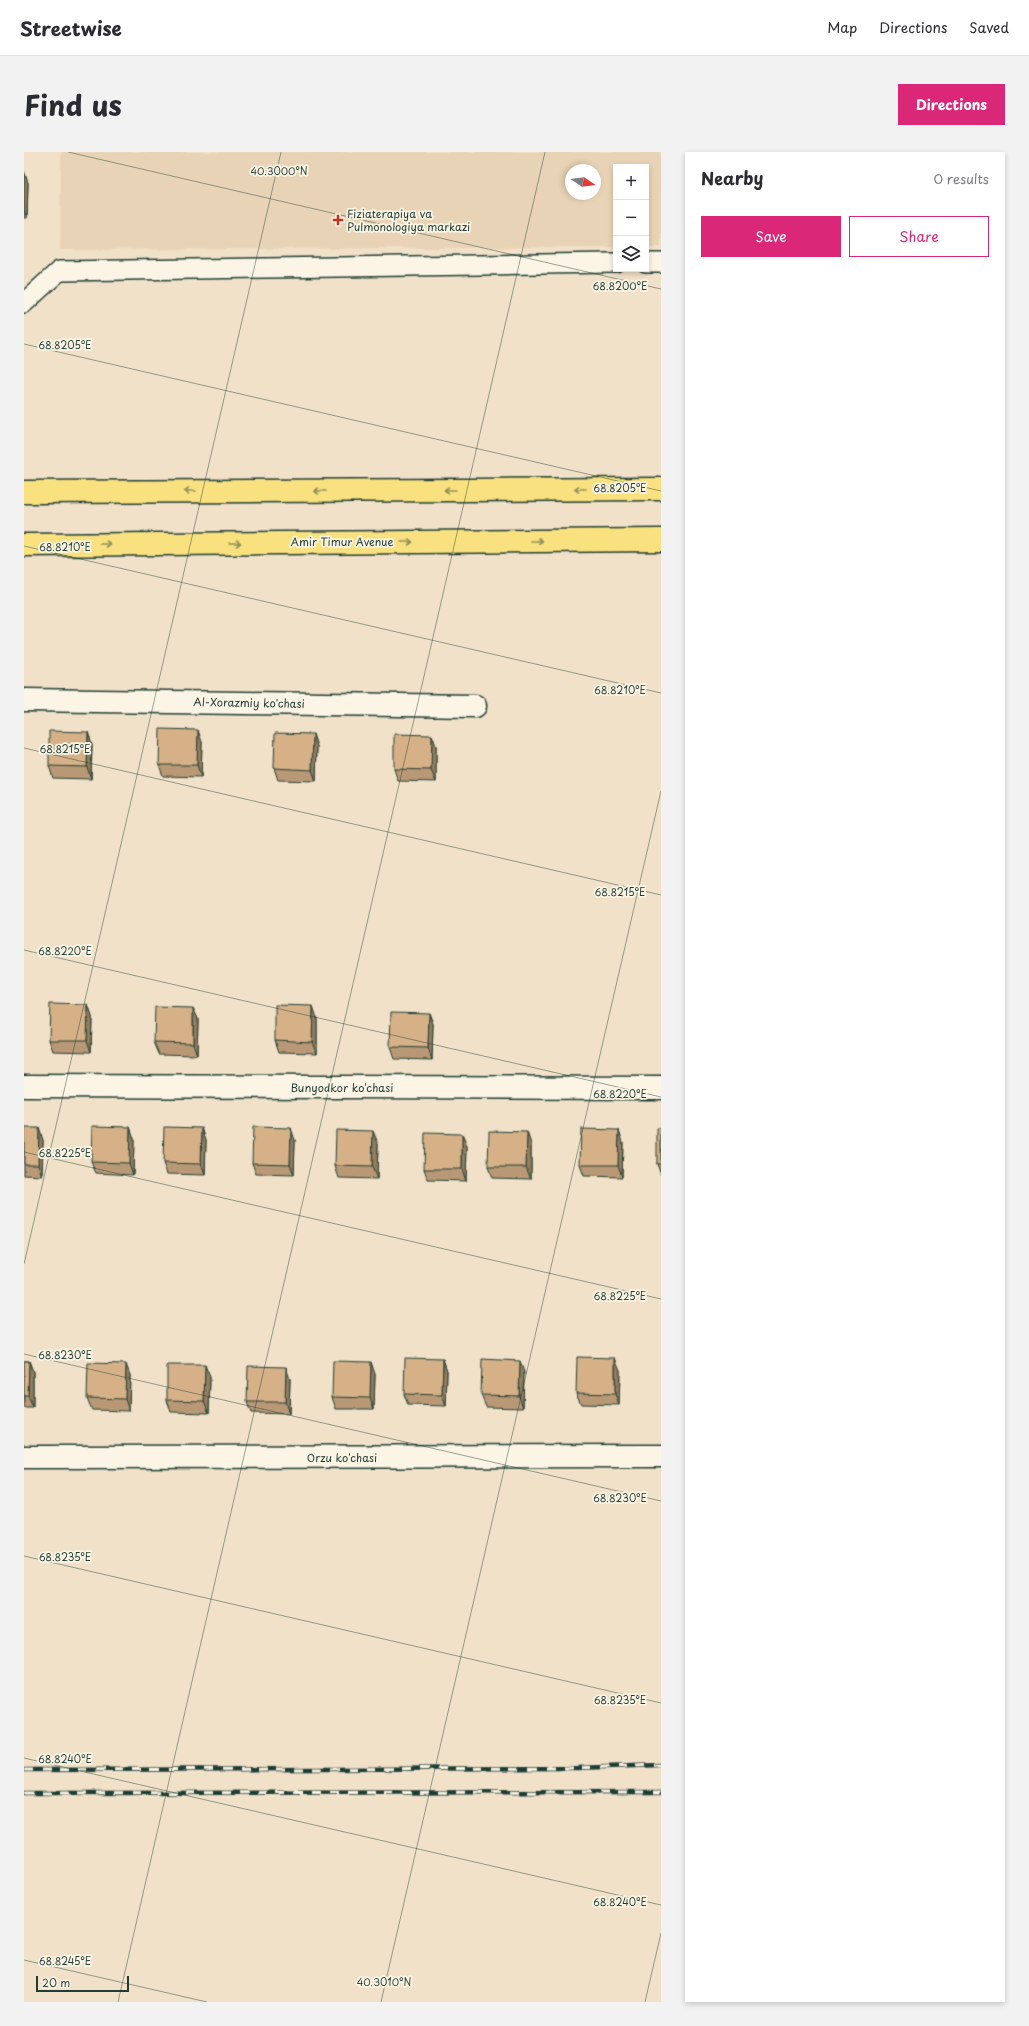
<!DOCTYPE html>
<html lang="en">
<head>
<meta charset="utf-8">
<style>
  :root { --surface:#fff; --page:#f2f2f3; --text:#2b2b33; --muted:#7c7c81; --line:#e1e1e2; --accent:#db2777 }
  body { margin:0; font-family:"Playpen Sans",sans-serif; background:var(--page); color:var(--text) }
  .controls { position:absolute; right:12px; top:12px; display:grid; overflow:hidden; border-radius:0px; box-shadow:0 2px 6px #0003 }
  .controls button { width:36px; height:36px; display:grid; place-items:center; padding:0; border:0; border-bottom:1px solid var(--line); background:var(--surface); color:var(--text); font:20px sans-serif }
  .compass { position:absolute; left:541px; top:12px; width:36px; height:36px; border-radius:50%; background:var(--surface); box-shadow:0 2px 6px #0003; rotate:103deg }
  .scale { position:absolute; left:12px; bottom:10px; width:93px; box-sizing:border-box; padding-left:4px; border:2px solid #1f3d34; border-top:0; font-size:11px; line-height:14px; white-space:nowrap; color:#1f3d34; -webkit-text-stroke:3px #fcf5e5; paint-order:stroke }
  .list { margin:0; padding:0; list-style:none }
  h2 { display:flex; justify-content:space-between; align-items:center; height:52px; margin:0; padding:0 16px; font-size:17px }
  h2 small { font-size:13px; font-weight:400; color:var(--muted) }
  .actions { display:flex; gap:8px; padding:12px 16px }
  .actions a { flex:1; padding:9px 0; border:1px solid var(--accent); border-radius:0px; text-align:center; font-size:14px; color:var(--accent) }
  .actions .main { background:var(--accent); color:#fff }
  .icon { flex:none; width:22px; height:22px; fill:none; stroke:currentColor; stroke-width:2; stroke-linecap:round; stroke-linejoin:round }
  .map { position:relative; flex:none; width:637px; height:1850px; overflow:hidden; border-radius:0px }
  header { display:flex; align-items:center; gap:24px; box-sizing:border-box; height:56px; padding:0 20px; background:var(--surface); border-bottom:1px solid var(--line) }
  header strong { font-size:19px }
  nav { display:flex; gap:22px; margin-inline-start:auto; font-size:14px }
  .intro { display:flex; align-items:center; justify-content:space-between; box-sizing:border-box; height:96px; padding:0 24px }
  h1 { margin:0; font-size:28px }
  .button { padding:10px 18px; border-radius:0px; background:var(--accent); color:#fff; font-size:14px; font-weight:700 }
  main { display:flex; gap:24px; padding:0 24px }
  aside { flex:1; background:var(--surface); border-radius:0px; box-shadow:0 2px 6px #0003 }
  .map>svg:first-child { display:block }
  .built { fill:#e9d3b6; fill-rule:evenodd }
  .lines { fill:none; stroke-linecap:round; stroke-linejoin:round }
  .service-casing { stroke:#1f3d34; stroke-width:22 }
  .minor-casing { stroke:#1f3d34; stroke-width:25 }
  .trunk-casing { stroke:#1f3d34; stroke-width:25 }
  .service { stroke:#fcf5e5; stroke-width:19 }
  .minor { stroke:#fcf5e5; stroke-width:22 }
  .trunk { stroke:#fae180; stroke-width:22 }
  .rail-casing { stroke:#1f3d34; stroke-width:4.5 }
  .rail { stroke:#fcf5e5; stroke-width:3; stroke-dasharray:9; stroke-linecap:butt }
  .wall { fill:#b89875; stroke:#1f3d34 }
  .shaded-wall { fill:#967c5f; stroke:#1f3d34 }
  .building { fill:#d6b188; stroke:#1f3d34 }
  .oneway { stroke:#8c8f5a }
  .ticks { fill:none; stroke:#1f3d34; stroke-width:1; stroke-opacity:0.45 }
  .poi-dot { fill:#c8321e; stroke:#fcf5e5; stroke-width:1.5 }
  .labels { text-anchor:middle; stroke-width:3.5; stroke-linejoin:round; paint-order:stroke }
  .poi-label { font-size:11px; fill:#1f3d34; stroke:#fcf5e5; text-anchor:start }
  .street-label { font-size:11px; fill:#1f3d34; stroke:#fcf5e5 }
  .ticks-label { font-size:10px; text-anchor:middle; fill:#1f3d34; stroke:#fcf5e5; stroke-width:3.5; stroke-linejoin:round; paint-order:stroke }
</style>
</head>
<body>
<header>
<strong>Streetwise</strong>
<nav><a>Map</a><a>Directions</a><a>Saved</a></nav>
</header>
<div class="intro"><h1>Find us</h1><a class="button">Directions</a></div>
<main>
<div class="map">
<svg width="637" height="1850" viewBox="0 0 637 1850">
  <rect width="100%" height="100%" fill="#f1e1c9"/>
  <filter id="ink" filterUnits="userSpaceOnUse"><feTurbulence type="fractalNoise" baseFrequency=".025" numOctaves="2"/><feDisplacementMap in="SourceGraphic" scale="8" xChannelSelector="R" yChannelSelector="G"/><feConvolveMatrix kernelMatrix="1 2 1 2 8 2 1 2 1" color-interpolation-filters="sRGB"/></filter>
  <g filter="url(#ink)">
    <path class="built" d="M37 0H637V95H622V15H592V95L36 98ZM547 18H571V42H547Z"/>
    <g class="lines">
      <g class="service-casing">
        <path id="service" d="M622 111H637
          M0 151 35 119 592 111"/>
      </g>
      <g class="minor-casing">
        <path id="minor" d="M0 548 451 554
          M0 934 637 936
          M0 1305 637 1304"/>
      </g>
      <g class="trunk-casing">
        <path id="trunk" d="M0 340 637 337
          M0 393 637 388"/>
      </g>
      <use href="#service" class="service"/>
      <use href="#minor" class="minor"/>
      <use href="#trunk" class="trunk"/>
      <g class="rail-casing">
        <path id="rail" d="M0 1618 553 1616 637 1613
          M0 1641 637 1640"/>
      </g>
      <use href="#rail" class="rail"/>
    </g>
    <path class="wall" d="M0 19 4 31 3 66H0Z
      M64 580 68 592 67 627 29 626 25 614Z
      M408 583 412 594V630L374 629 370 617Z
      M178 590 177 625 139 624 135 613Z
      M293 594 292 629 254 628 250 616Z
      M64 853 68 865 67 900 29 899 25 888Z
      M169 856 174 867 173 903 135 902 130 890Z
      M405 861 409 872 408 908 370 907 366 895Z
      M293 866V901L255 900 251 888Z
      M106 975 110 987 109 1023 72 1021 67 1010Z
      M0 976 19 988 18 1024 0 1023Z
      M178 976 182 988 181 1023 143 1022 139 1011Z
      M637 976V1023L633 1012Z
      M271 988 270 1023 232 1022 228 1011Z
      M599 990 598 1025 560 1024 556 1013Z
      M354 991 353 1027 315 1026 311 1014Z
      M507 992V1027L468 1026 464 1015Z
      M443 994 442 1029 404 1028 400 1017Z
      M419 1207 423 1219 422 1254 384 1253 380 1242Z
      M0 1209H5L9 1220V1256H0Z
      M596 1218 595 1253 557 1252 552 1241Z
      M500 1220 499 1256 462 1255 457 1243Z
      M351 1222 350 1257H312L308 1245Z
      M106 1223 105 1259 68 1258 63 1246Z
      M186 1225 185 1261 147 1260 143 1248Z
      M266 1227 265 1262 227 1261 223 1250Z"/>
    <path class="shaded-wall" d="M0 19 4 31 3 66 0 58Z
      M174 578 178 590 177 625 173 613Z
      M64 580 68 592 67 627 63 615Z
      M289 582 293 594 292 629 288 618Z
      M408 583 412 594V630L407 618Z
      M64 853 68 865 67 900 63 888Z
      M289 854 293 866V901L288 890Z
      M169 856 174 867 173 903 169 891Z
      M405 861 409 872 408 908 404 896Z
      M106 975 110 987 109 1023 105 1011Z
      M15 976 19 988 18 1024 14 1012Z
      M178 976 182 988 181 1023 177 1012Z
      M267 976 271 988 270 1023 266 1012Z
      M595 978 599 990 598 1025 594 1013Z
      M349 979 354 991 353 1027 348 1015Z
      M503 980 507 992V1027L502 1015Z
      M438 982 443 994 442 1029 438 1017Z
      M591 1206 596 1218 595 1253 591 1242Z
      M419 1207 423 1219 422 1254 418 1243Z
      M5 1209 9 1220V1256L4 1244Z
      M496 1209 500 1220 499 1256 495 1244Z
      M347 1210 351 1222 350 1257 346 1246Z
      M102 1212 106 1223 105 1259 101 1247Z
      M181 1213 186 1225 185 1261 180 1249Z
      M262 1215 266 1227 265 1262 261 1250Z"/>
    <path class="building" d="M136 577 174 578 173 613H135Z
      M25 579 64 580 63 615 25 614Z
      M251 581 289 582 288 618 250 616Z
      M370 582 408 583 407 618 370 617Z
      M26 852 64 853 63 888H25Z
      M251 853 289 854 288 890 251 888Z
      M131 855 169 856V891L130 890Z
      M367 860 405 861 404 896 366 895Z
      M68 974 106 975 105 1011 67 1010Z
      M140 975 178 976 177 1012 139 1011Z
      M229 975 267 976 266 1012 228 1011Z
      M0 976H15L14 1012H0Z
      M633 976H637V1012H633Z
      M557 977 595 978 594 1013H556Z
      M312 978 349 979 348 1015 311 1014Z
      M465 979 503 980 502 1015H464Z
      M401 981 438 982V1017H400Z
      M553 1205 591 1206V1242L552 1241Z
      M381 1206 419 1207 418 1243 380 1242Z
      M458 1207 496 1209 495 1244 457 1243Z
      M0 1209H5L4 1244H0Z
      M309 1209 347 1210 346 1246 308 1245Z
      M64 1211 102 1212 101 1247 63 1246Z
      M143 1213H181L180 1249 143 1248Z
      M224 1214 262 1215 261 1250H223Z"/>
    <defs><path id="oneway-shaft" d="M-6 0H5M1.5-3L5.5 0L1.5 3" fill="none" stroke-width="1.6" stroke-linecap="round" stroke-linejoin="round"/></defs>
    <g class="oneway">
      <use href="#oneway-shaft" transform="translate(556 337) rotate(180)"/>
      <use href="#oneway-shaft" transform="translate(426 338) rotate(180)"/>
      <use href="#oneway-shaft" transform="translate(166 339) rotate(180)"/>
      <use href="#oneway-shaft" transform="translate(296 339) rotate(180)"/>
      <use href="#oneway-shaft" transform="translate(513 389)"/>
      <use href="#oneway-shaft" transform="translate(383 390)"/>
      <use href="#oneway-shaft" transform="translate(211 391)"/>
      <use href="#oneway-shaft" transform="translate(81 392)"/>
    </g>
  </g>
  <path class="ticks" d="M44 0 637 137M0 192 637 339M0 394 637 541M0 596 637 743M0 798 637 945M0 1000 637 1147M0 1112 257 0M0 1202 637 1349M0 1404 637 1551M0 1606 637 1753M0 1808 183 1850M94 1850 521 0M357 1850 637 639M621 1850 637 1781"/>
  <path class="poi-dot" d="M312 62h4v4h4v4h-4v4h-4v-4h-4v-4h4z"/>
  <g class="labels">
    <g class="poi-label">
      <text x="323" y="66">Fiziaterapiya va<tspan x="323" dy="13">Pulmonologiya markazi</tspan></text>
    </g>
    <g class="street-label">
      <text x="318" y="394">Amir Timur Avenue</text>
      <text transform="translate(225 551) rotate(1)" y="4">Al-Xorazmiy ko'chasi</text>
      <text x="318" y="940">Bunyodkor ko'chasi</text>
      <text x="318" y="1310">Orzu ko'chasi</text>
    </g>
  </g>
  <g class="ticks-label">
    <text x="255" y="23">40.3000°N</text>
    <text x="596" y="138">68.8200°E</text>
    <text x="41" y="197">68.8205°E</text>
    <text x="596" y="340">68.8205°E</text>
    <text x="41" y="399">68.8210°E</text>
    <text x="596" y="542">68.8210°E</text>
    <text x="41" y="601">68.8215°E</text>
    <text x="596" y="744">68.8215°E</text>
    <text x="41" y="803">68.8220°E</text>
    <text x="596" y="946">68.8220°E</text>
    <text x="41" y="1005">68.8225°E</text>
    <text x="596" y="1148">68.8225°E</text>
    <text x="41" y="1207">68.8230°E</text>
    <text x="596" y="1350">68.8230°E</text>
    <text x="41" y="1409">68.8235°E</text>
    <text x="596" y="1552">68.8235°E</text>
    <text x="41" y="1611">68.8240°E</text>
    <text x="596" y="1754">68.8240°E</text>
    <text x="41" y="1813">68.8245°E</text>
    <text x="360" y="1834">40.3010°N</text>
  </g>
</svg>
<div class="controls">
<button>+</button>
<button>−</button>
<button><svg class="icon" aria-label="layers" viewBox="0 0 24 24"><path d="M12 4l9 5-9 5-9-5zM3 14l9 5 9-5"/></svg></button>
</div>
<svg class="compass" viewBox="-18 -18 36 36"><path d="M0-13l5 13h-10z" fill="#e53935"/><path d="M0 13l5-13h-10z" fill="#7c7c81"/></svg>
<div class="scale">20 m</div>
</div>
<aside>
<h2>Nearby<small>0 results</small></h2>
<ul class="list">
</ul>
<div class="actions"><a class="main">Save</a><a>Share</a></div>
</aside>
</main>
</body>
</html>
